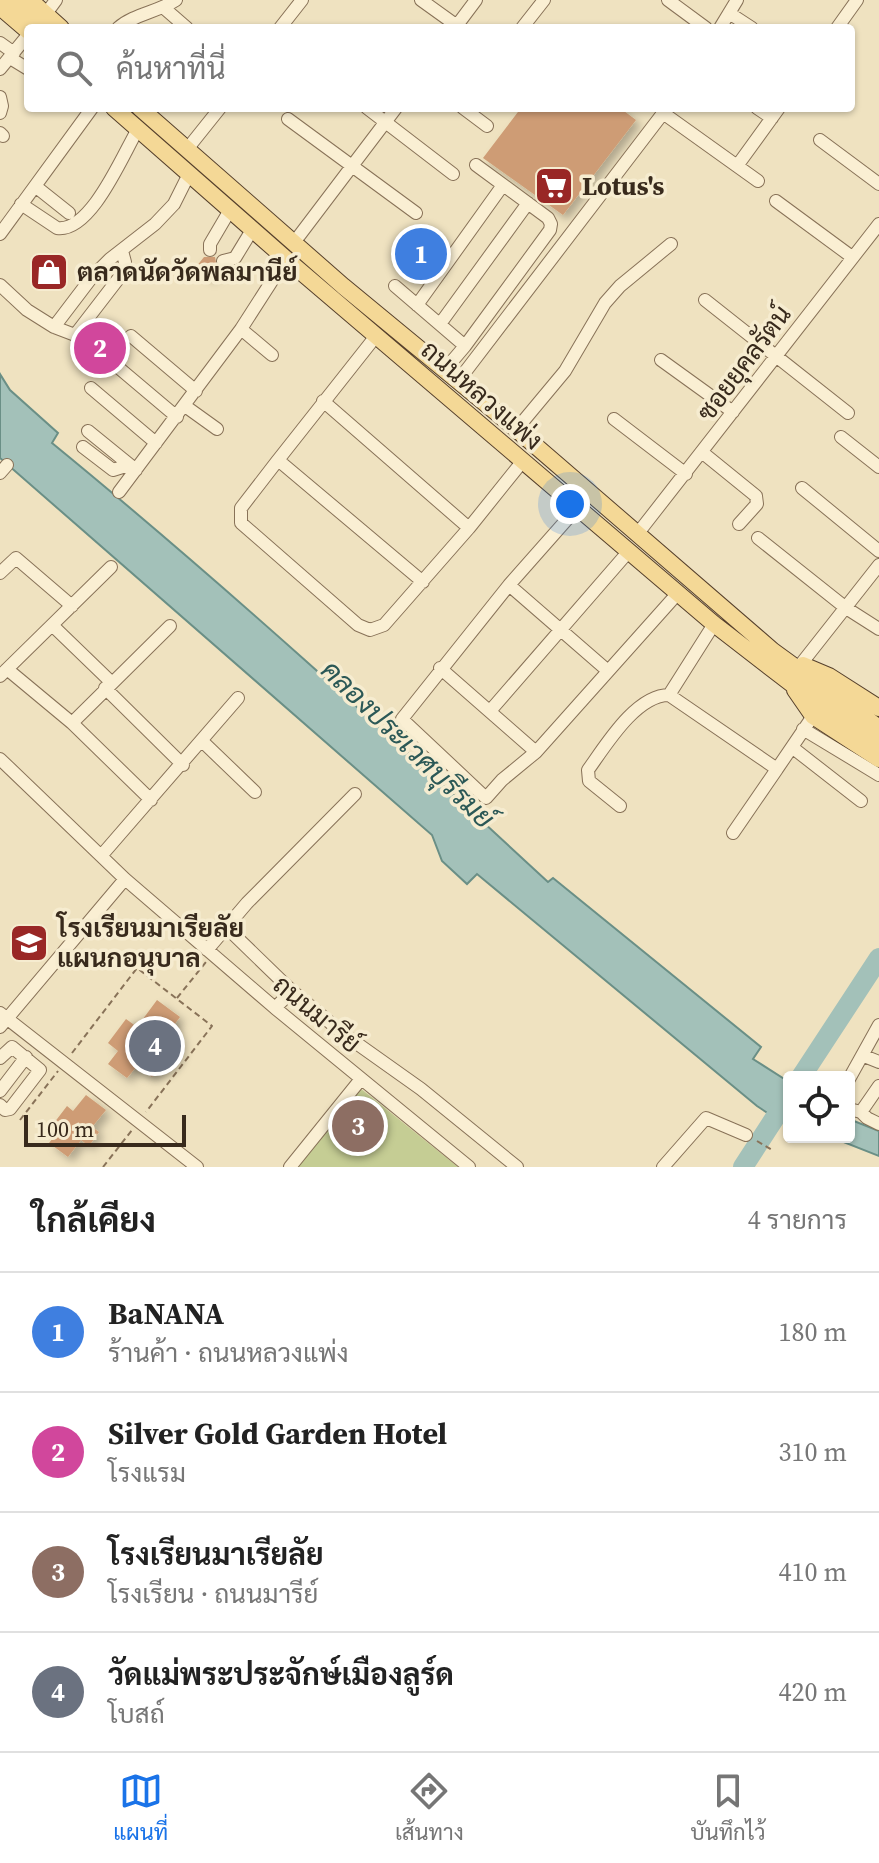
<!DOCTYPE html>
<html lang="th">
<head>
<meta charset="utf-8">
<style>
  :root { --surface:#fff; --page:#f2f2f2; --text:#222; --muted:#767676; --line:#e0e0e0; --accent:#1a73e8 }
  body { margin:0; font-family:"Source Serif 4",Sarabun,serif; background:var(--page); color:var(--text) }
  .controls { position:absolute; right:24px; bottom:24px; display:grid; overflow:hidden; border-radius:8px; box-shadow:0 2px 6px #0004 }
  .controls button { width:72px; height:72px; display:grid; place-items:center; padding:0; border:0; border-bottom:2px solid var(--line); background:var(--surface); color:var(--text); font:40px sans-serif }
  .scale { position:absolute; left:24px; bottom:20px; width:162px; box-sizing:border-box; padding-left:8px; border:4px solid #382a1c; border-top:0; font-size:22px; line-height:28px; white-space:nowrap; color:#382a1c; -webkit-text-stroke:6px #f6ecd0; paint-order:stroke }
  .you { position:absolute; left:570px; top:504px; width:28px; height:28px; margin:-20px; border:6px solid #fff; border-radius:50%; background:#1a73e8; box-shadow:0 0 0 12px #1a73e833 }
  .badge { display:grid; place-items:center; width:52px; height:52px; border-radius:50%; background:var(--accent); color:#fff; font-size:26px; font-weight:700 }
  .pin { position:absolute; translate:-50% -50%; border:4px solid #fff; box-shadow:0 2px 8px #0006 }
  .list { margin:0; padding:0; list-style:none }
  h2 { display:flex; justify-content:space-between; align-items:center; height:104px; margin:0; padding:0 32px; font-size:34px }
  h2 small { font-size:26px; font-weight:400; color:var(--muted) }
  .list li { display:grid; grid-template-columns:52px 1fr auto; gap:24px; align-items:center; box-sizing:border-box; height:120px; padding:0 32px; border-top:2px solid var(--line) }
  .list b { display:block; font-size:30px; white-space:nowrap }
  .list p { margin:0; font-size:26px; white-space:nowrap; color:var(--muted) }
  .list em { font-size:26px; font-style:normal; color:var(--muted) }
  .icon { flex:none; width:44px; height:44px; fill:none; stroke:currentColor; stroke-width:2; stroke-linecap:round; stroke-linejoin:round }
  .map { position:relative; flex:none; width:879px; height:1167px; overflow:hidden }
  .search { position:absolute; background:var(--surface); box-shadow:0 2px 6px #0004; left:24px; right:24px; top:24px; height:88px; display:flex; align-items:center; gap:20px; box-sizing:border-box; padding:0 28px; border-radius:8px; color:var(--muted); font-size:30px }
  .sheet { height:584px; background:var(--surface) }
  nav { display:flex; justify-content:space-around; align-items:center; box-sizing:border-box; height:112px; border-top:2px solid var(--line); background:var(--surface); font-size:22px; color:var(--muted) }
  nav a { display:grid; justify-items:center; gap:4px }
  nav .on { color:var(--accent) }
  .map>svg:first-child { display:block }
  .green { fill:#c5cd94 }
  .water { fill:#a3c1b9; stroke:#6a8f86; stroke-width:2 }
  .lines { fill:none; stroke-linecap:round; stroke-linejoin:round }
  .river { stroke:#a3c1b9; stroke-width:20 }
  .building { fill:#ce9c75; filter:url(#shadow) }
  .minor-casing { stroke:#887258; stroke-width:14 }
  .major-casing { stroke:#56402c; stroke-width:18 }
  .path { stroke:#887258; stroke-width:2; stroke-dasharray:6 4; stroke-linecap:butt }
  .minor { stroke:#faefd3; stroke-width:12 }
  .major { stroke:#f4d896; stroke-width:16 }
  .labels { text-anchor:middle; stroke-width:7; stroke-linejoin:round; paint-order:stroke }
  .poi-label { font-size:26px; font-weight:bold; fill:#382a1c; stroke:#f6ecd0; text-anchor:start }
  .street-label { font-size:26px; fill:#382a1c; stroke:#f6ecd0 }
  .water-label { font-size:28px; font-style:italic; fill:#2b5856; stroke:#f6ecd0 }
</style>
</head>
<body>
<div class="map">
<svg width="879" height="1167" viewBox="0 0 879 1167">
  <defs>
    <filter id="shadow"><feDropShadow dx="5" dy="5" stdDeviation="4" flood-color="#0004"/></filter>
  </defs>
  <rect width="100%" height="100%" fill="#efe2c0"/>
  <path class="green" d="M360 1088 458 1167H297Z"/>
  <path class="water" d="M0 374 10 390 58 433 52 443C223 583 386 732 548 882L553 878 761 1047 753 1059 789 1082V1121L778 1120 757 1106 477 874 467 884 442 861 432 835 0 458Z
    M849 1119 879 1131V1156L831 1137H849Z"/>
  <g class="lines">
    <path class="river" d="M801 1077 879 958
      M743 1167 789 1096"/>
  </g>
  <path class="building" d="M521 108H620L636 120 563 215 483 158Z
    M427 232 441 242 415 277 401 266Z
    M204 257H215L217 268 210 278 196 267Z
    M157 1000 180 1017 157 1048 168 1057 152 1077 137 1066 127 1078 108 1064 118 1051 108 1043 126 1019 137 1027Z
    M86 1095 106 1110 92 1127 99 1132 89 1146 81 1140 68 1157 49 1143 61 1128 54 1123 67 1106 73 1111Z"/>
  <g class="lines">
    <g class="minor-casing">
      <path id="minor" d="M421 0 460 28
        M668 0 706 28
        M164 8 187 28
        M729 13 752 28
        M45 15 56 0
        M118 28C134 14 158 12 176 0
        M280 28 302 0
        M455 28 476 0
        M522 28 544 0
        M720 28 737 0
        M837 28 857 0
        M0 43 14 53
        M10 58 28 69
        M0 69 28 35
        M0 97 2 106 0 113
        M367 108 453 174
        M463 108 487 126
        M757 108 772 118
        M663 113 758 181
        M288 119 416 213
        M0 133 3 136
        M820 140 879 184
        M192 143 220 108
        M737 166 779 108
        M35 186 69 213
        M776 201 852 257
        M21 204 57 228C91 233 123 154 138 129
        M0 234 92 108
        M299 236 396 108
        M210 250V244L230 210
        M223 261 235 258 252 230
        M0 285 27 310 54 327 92 277 110 259 155 224 174 204 189 174
        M395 286 465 346
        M705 300 848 413
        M417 305 503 185
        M440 324 528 203
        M54 327 75 335 122 274 125 262 122 251
        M241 329 272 355
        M75 335 100 362
        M131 336 196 391
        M376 336 278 460 423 582
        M661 360 733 412
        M113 363 177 417
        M448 366 465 346 550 230 551 224 548 218 476 165
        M462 376 667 108
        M91 388 156 443
        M323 401 469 528
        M185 406 217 429
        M614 419 686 474
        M520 425 565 371 605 303 620 286 671 244
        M88 431 136 470
        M841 437 879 467
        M83 447 113 470 129 465
        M703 453 756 496 757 504 739 524
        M278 460 241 508V523L358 625 370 630 384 625 469 528 522 462
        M0 473 7 465
        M802 488 879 551
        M119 492 241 329 286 259
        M577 508 509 585 402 719 486 798 502 780 536 752 678 593
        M642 528 879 224
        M758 538 846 608 879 629
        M0 573 16 558 72 606
        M509 585 608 671
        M714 624 669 695 777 769 813 716
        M52 625 111 682
        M801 664 879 565
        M440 668 536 752
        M7 669 72 723 151 800
        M0 676 111 567
        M105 688 183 765
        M490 711 629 551
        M72 723 170 626
        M803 729 879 775
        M202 741 255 792
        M793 748 861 801
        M0 759 125 879 275 1008 469 1167
        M620 806 589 781 588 770C606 745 636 695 669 695
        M733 833 777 769
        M101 856 238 698
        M226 927 292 991
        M207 950 247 903 355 794
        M275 1008 292 991 345 1035 421 1089 517 1167
        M0 1013 197 1167
        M0 1027 125 879
        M864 1056 879 1062
        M0 1058 12 1047 40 1070 10 1109 5 1110 0 1105
        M849 1079 879 1025
        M0 1091 26 1057
        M849 1109 861 1112 879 1086
        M861 1112 867 1118 879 1124
        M290 1167 361 1079
        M663 1167 706 1118 746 1135"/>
    </g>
    <g class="major-casing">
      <path id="major" d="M10 0 41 28
        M30 0 61 28
        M0 7 28 31
        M114 108 286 259 714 624 793 685 879 742
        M140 108 343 286 508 422 773 651 879 728
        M803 665 829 676 879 708
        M795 690 813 716 879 759"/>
    </g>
    <path class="path" d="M177 998 206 962
      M72 1053 137 968 212 1026 146 1112
      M20 1120 58 1071
      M757 1141 772 1150
      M103 1167 132 1130"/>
    <use href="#minor" class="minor"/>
    <use href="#major" class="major"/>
  </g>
  <defs>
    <g id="supermarket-square" transform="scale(2)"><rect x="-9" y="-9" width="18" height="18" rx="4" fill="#992726" stroke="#f6ecd0"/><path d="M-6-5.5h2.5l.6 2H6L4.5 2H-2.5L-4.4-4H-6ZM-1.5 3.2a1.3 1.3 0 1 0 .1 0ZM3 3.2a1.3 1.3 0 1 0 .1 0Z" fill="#fff"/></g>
    <g id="shop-square" transform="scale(2)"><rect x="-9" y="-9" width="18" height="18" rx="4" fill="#992726" stroke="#f6ecd0"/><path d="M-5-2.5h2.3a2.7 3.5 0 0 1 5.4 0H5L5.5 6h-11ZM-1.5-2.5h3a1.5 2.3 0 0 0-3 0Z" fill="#fff"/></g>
    <g id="school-square" transform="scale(2)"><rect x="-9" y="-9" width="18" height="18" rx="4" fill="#992726" stroke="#f6ecd0"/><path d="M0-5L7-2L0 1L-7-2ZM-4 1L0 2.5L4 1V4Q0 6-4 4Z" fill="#fff"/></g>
  </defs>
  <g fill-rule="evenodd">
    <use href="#supermarket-square" x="554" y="186"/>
    <use href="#shop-square" x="49" y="272"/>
    <use href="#school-square" x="29" y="943"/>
  </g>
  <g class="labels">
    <g class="poi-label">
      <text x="582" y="195">Lotus's</text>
      <text x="77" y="281">ตลาดนัดวัดพลมานีย์</text>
      <text x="57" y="937">โรงเรียนมาเรียลัย<tspan x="57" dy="30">แผนกอนุบาล</tspan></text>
    </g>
    <g class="street-label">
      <text transform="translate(744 363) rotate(-53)" y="9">ซอยยุคลรัตน์</text>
      <text transform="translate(482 395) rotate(41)" y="9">ถนนหลวงแพ่ง</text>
      <text transform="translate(317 1014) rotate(40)" y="9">ถนนมารีย์</text>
    </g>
    <g class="water-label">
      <text transform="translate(408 744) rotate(44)" y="10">คลองประเวศบุรีรมย์</text>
    </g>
  </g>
</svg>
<div class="controls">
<button><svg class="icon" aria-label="locate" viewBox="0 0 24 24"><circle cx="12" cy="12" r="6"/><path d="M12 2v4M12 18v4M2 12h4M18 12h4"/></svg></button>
</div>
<div class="scale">100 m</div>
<div class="you"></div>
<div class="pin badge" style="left:421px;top:254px;background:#3f7fe0">1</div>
<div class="pin badge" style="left:100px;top:348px;background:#d1479c">2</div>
<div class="pin badge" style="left:358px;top:1126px;background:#8d6e63">3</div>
<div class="pin badge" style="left:155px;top:1046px;background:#6b7280">4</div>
<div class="search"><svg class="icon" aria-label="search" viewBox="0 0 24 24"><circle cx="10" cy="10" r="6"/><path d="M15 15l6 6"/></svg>ค้นหาที่นี่</div>
</div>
<section class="sheet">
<h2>ใกล้เคียง<small>4 รายการ</small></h2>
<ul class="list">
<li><span class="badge" style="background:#3f7fe0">1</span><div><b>BaNANA</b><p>ร้านค้า · ถนนหลวงแพ่ง</p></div><em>180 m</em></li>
<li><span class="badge" style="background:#d1479c">2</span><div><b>Silver Gold Garden Hotel</b><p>โรงแรม</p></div><em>310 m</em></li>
<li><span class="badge" style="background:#8d6e63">3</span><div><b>โรงเรียนมาเรียลัย</b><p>โรงเรียน · ถนนมารีย์</p></div><em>410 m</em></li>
<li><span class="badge" style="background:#6b7280">4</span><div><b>วัดแม่พระประจักษ์เมืองลูร์ด</b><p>โบสถ์</p></div><em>420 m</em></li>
</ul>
</section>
<nav>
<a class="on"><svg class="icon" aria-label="map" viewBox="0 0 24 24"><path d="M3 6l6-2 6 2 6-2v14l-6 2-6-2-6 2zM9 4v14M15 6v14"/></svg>แผนที่</a>
<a><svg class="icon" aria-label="directions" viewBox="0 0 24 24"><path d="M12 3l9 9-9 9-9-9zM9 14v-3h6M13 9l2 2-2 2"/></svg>เส้นทาง</a>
<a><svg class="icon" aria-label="saved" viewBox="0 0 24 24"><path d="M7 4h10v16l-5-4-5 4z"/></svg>บันทึกไว้</a>
</nav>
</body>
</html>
